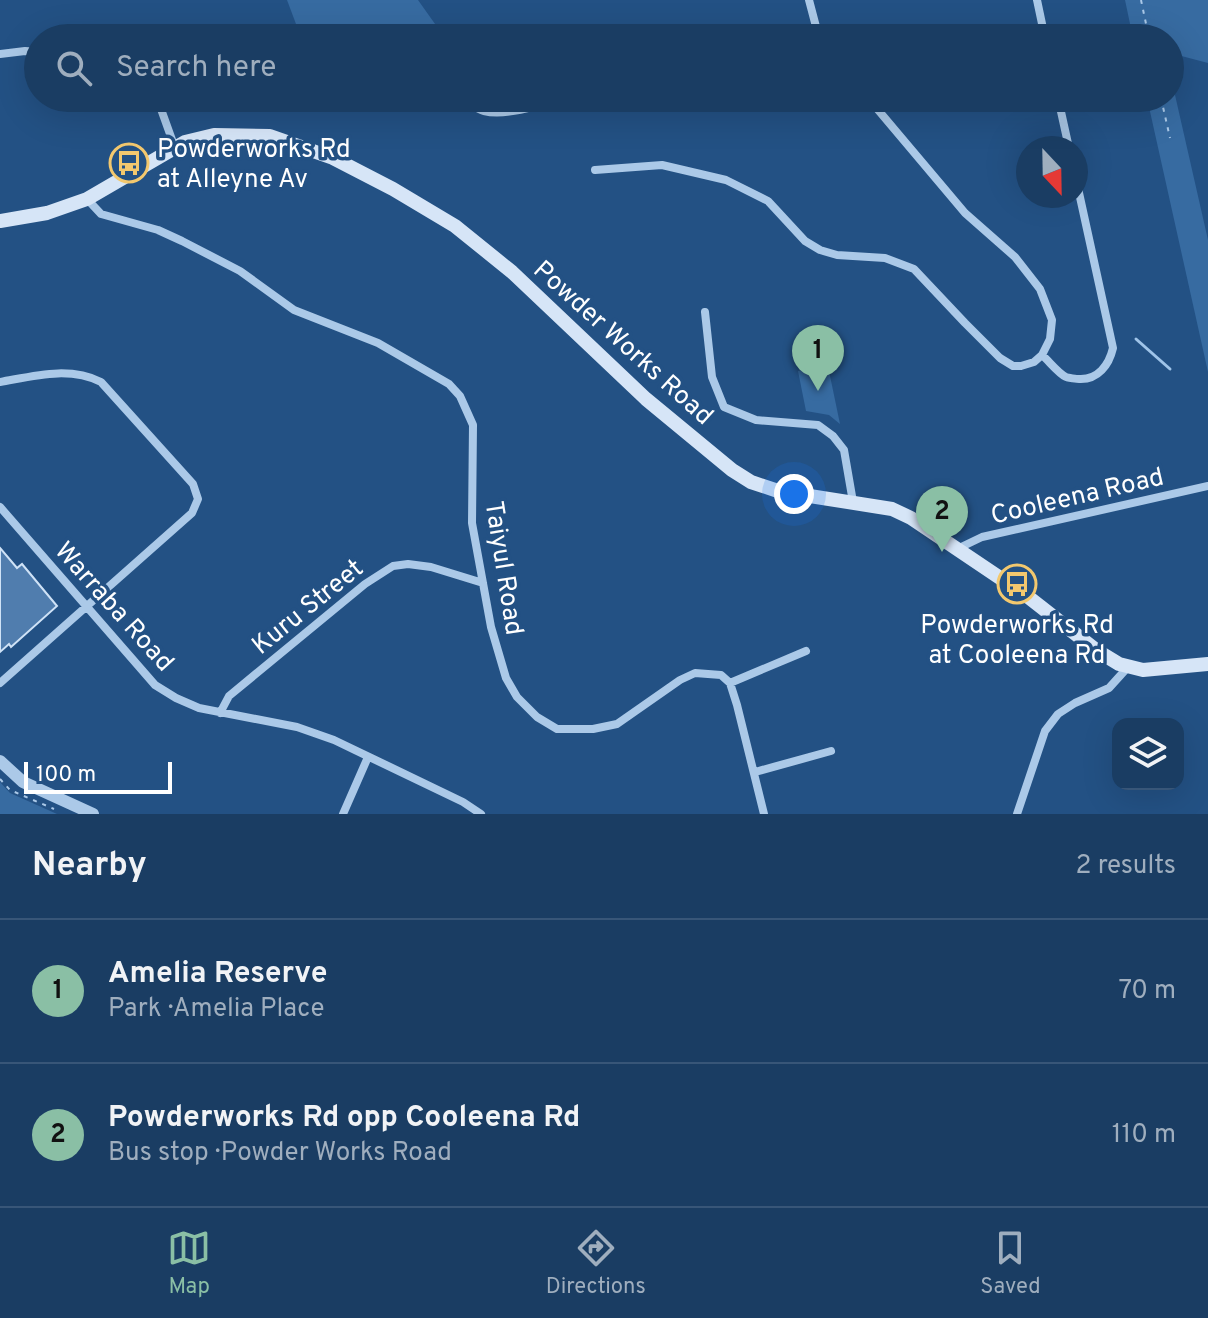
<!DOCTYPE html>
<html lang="en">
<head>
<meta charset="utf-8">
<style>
  :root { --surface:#1a3d63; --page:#234469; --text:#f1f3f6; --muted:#9faebe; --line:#385678; --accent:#8abfa5 }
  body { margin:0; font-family:Overpass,sans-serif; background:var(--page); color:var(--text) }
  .controls { position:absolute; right:24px; bottom:24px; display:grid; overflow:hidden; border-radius:16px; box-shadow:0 8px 32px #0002 }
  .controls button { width:72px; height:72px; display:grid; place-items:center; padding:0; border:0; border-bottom:2px solid var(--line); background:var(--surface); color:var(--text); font:40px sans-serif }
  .compass { position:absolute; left:1016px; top:136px; width:72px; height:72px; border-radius:50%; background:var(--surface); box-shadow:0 8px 32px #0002; rotate:158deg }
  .scale { position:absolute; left:24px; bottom:20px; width:148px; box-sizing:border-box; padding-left:8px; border:4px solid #fff; border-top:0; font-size:22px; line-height:28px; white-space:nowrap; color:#fff; -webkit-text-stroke:6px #235184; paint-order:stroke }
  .you { position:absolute; left:794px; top:494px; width:28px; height:28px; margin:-20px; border:6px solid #fff; border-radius:50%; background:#1a73e8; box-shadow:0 0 0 12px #1a73e833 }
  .badge { display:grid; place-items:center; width:52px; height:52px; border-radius:50%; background:var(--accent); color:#111; font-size:26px; font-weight:700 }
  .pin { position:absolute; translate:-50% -66px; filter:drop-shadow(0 2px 4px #0008) }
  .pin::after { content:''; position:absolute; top:42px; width:28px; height:24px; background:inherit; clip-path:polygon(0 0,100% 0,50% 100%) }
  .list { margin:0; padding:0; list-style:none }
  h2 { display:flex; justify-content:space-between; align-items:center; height:104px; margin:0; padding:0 32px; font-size:34px }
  h2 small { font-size:26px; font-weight:400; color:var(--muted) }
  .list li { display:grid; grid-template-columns:52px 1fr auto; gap:24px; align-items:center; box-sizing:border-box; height:144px; padding:0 32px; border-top:2px solid var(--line) }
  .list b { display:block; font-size:30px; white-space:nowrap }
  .list p { margin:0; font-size:26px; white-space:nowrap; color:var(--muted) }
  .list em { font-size:26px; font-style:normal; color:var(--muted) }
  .icon { flex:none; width:44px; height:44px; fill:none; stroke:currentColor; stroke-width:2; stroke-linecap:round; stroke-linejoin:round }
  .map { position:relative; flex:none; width:1208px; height:814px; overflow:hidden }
  .search { position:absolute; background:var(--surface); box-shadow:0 8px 32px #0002; left:24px; right:24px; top:24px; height:88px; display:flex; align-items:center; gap:20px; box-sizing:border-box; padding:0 28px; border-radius:44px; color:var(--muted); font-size:30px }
  .sheet { height:392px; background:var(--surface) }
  nav { display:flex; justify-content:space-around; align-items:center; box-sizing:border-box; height:112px; border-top:2px solid var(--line); background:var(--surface); font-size:22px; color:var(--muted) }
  nav a { display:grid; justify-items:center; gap:4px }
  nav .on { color:var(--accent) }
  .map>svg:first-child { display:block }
  .green { fill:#376ba1 }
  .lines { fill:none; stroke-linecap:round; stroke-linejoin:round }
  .stream { stroke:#9fc4e9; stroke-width:3 }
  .building { fill:#507dae; stroke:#cfe2f6; stroke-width:2 }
  .path { stroke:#abc9e8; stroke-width:2; stroke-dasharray:4 6; stroke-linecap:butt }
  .minor { stroke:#abc9e8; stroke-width:8 }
  .tertiary { stroke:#abc9e8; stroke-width:12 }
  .secondary { stroke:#d6e5f7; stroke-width:14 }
  .labels { text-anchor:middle; stroke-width:7; stroke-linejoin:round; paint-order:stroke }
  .poi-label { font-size:26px; fill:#fff; stroke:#235184; text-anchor:start }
  .street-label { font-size:26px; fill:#fff; stroke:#235184 }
</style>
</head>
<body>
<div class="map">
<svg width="1208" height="814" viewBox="0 0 1208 814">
  <rect width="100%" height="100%" fill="#235184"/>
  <path class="green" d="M287 0H418L445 38H330L317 31 300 38H267L266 35 296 24Z
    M1125 0H1208V63L1170 53V38H1133Z
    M1170 73 1208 240V372L1147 98H1170Z
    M819 365 829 371 840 424 829 415 806 411 798 371Z
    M0 782 10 793 57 814H0Z"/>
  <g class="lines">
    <path class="stream" d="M1136 339 1170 369"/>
  </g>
  <path class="building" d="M0 548 17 568 22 564 57 606 11 647 9 644 0 652Z"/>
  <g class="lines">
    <path class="path" d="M1141 0 1149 38
      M1161 98 1170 138
      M0 779 10 790 54 809"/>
    <path class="minor" d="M809 0 819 38
      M1037 0 1045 38
      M0 54 25 51 38 52
      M157 98 175 148
      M461 98C468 102 476 109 484 111 507 117 544 103 568 98
      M1058 98 1069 148
      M595 170 662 165 726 180 768 201 805 241 820 250 837 255 885 258 914 269 965 323 1000 358 1013 366H1021L1034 362 1042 355 1050 339 1052 320 1040 289 1015 257 965 213 868 98
      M87 199 101 214 158 230 182 241 240 271 294 310 378 343 449 384 460 396 473 425 472 523 491 627 506 678 517 697 537 717 557 729H593L617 724 680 680 695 673 721 675 730 683 737 705 764 814
      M705 312 712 377 724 407 756 420 818 425 833 436 844 450 853 502
      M1042 355C1049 361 1058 373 1066 377 1067 378 1078 379 1079 379 1098 380 1109 365 1113 348L1076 179
      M0 382C34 376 69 366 101 382L193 484 198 499 192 513 0 683
      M0 507 155 685 176 698 199 708 297 727 334 740 463 802 481 814
      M957 549 982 537 1208 486
      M730 683 806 651
      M220 713 229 696 365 584 393 566 408 564 431 567 483 583
      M755 772 831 751
      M343 814 368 757
      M1017 814 1045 731 1058 714 1075 703 1109 688 1128 667"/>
    <path class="tertiary" d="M0 761 23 782 93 814"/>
    <path class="secondary" d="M0 221 47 213 87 199 185 142 214 135 270 136 333 158 393 189 455 226 512 272 646 399 732 470 751 482 778 491 892 509 911 518 1027 596 1096 650 1119 664 1143 670 1208 664"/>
  </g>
  <defs>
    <g id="bus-ring" transform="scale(2)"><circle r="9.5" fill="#235184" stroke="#f3c86e" stroke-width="1.5"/><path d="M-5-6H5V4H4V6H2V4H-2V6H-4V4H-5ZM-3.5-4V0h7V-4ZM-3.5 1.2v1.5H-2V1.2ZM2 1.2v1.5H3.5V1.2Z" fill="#f3c86e"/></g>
  </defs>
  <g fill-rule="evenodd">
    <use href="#bus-ring" x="129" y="163"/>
    <use href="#bus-ring" x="1017" y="584"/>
  </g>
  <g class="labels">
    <g class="poi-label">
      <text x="157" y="157">Powderworks Rd<tspan x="157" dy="30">at Alleyne Av</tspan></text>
      <text x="1017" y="633" text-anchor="middle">Powderworks Rd<tspan x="1017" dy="30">at Cooleena Rd</tspan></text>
    </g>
    <g class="street-label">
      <text transform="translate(624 342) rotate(42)" y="9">Powder Works Road</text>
      <text transform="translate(1077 495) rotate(-13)" y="9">Cooleena Road</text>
      <text transform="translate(505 568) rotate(81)" y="9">Taiyul Road</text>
      <text transform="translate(115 606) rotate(48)" y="9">Warraba Road</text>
      <text transform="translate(307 606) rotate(-39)" y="9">Kuru Street</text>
    </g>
  </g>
</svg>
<div class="controls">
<button><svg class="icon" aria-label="layers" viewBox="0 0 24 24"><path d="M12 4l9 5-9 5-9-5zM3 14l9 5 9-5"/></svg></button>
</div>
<svg class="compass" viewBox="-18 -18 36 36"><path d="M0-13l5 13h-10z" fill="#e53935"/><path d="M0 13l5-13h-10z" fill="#9faebe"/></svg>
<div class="scale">100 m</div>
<div class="you"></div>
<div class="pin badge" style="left:818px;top:391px">1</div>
<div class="pin badge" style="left:942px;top:552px">2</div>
<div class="search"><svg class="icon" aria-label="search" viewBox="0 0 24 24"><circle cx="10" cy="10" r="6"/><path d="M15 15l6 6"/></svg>Search here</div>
</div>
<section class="sheet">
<h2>Nearby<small>2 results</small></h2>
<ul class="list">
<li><span class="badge">1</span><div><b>Amelia Reserve</b><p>Park · Amelia Place</p></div><em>70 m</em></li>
<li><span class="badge">2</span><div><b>Powderworks Rd opp Cooleena Rd</b><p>Bus stop · Powder Works Road</p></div><em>110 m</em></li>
</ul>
</section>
<nav>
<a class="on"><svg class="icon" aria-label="map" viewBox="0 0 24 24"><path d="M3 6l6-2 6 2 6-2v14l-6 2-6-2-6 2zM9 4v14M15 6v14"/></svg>Map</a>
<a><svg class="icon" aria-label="directions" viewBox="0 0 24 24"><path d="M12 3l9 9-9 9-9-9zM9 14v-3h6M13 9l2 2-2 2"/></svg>Directions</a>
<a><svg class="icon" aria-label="saved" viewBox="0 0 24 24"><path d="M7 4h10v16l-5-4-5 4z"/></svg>Saved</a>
</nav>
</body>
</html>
